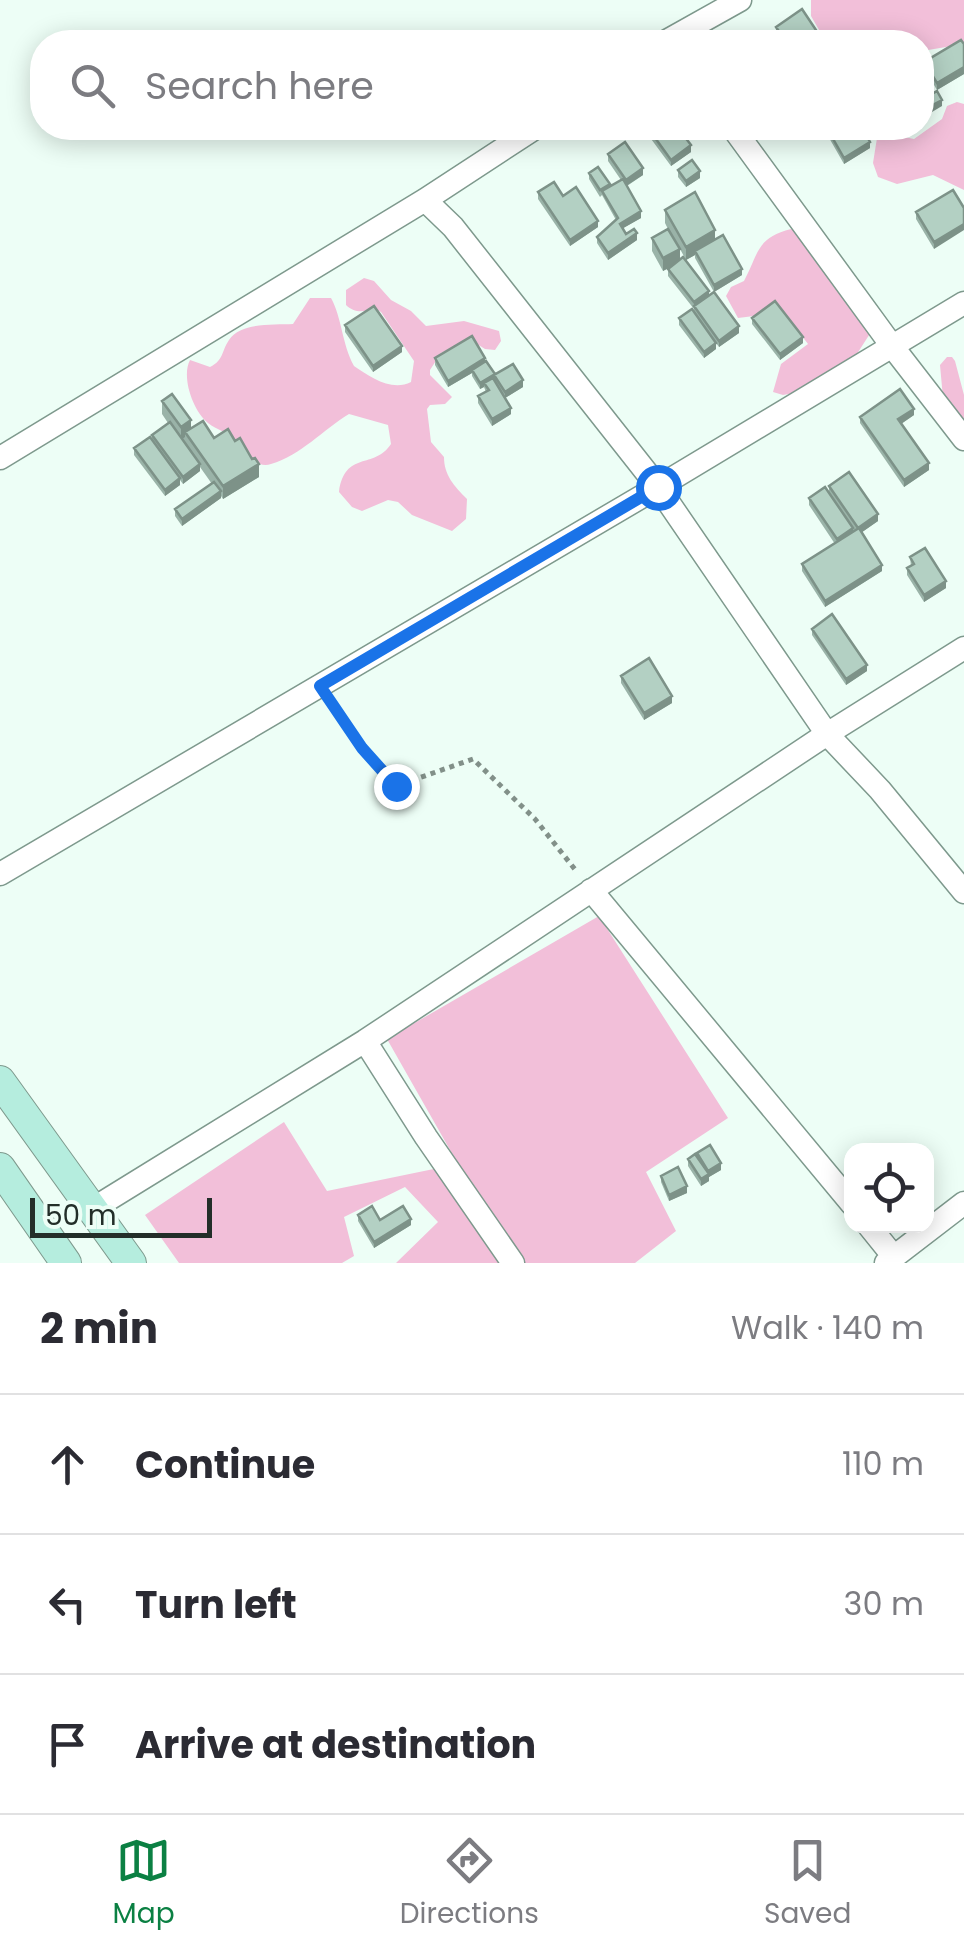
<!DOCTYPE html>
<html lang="en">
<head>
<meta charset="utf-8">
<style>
  :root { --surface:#fff; --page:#f2f2f3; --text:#2b2b33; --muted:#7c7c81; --line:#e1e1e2; --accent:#0b8043 }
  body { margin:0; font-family:Poppins,sans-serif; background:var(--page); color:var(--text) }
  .controls { position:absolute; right:30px; bottom:30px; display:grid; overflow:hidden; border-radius:20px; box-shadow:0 5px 25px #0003 }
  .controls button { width:90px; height:90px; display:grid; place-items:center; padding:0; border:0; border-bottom:2px solid var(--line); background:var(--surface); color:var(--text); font:50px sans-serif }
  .scale { position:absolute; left:30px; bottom:25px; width:182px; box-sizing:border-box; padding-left:10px; border:5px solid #232e29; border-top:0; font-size:28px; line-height:35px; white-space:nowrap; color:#232e29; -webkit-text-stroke:8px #edfef6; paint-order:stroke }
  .stop { position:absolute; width:30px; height:30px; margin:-22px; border:8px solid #1a73e8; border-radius:50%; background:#fff }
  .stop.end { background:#1a73e8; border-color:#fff; box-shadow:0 2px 10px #0008 }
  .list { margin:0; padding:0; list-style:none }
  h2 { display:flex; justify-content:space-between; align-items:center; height:130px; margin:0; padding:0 40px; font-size:42px }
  h2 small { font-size:32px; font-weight:400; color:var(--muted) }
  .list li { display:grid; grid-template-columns:65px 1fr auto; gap:30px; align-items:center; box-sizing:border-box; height:140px; padding:0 40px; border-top:2px solid var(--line) }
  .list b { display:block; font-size:38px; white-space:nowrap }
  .list em { font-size:32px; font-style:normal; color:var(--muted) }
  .icon { flex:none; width:55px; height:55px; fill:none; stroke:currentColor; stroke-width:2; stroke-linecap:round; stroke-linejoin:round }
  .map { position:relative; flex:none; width:964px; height:1263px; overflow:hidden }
  .search { position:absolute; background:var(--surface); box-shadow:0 5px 25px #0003; left:30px; right:30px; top:30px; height:110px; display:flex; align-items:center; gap:25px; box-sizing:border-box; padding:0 35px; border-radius:40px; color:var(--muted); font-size:38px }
  .sheet { height:550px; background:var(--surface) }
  nav { display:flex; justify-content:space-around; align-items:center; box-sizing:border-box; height:140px; border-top:2px solid var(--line); background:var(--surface); font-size:28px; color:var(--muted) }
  nav a { display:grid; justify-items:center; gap:5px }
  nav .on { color:var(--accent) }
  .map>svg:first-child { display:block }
  .green { fill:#f2bfd9 }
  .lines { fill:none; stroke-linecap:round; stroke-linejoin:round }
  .street-casing { stroke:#7e998d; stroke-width:25 }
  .secondary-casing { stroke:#7e998d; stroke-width:32 }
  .path { stroke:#829089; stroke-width:5; stroke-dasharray:5 5; stroke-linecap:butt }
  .street { stroke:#fff; stroke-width:22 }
  .secondary { stroke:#b5edde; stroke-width:30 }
  .wall { fill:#9ab3a8 }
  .shaded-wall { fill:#7d9288 }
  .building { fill:#b3d0c3; stroke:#7d9288; stroke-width:2.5 }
  .route { stroke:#1a73e8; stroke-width:12 }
</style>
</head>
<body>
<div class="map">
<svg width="964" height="1263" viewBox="0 0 964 1263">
  <rect width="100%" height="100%" fill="#edfef6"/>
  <path class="green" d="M811 0H964V44L922 51V42H826L811 16Z
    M957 102 964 104V190L933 175 897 184 878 177 873 163 877 138 890 134 914 139 942 119 947 106Z
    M791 229 800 233 873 329 853 360 794 393 783 395 773 392 781 364 808 344 776 302 754 316 738 318 726 296 731 287 744 281C759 253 756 238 791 229Z
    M364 278 374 281 391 300 411 311 426 326 464 321 499 331 501 341 495 350 485 349 469 339 441 353 430 370V375L452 397 445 404 430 405 427 409 431 442 444 457C444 475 454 486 467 499L466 519 452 531 412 515 398 502 388 500 362 511 352 507 339 492C345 450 374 470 391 444L388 425 349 414C323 430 301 455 271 464 255 470 245 448 235 439 227 432 217 430 208 423 193 411 181 377 190 360L210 367C224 360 221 352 229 340 241 322 274 325 293 324L310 298H331C342 318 342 344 354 366 370 377 392 392 411 382L414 361 381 312 373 307C365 314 353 312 346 305V290Z
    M947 357H952L955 361 964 395V431L943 398 940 365Z
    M599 916 728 1118 646 1172 676 1231 635 1263H396L438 1222 405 1187 344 1217 354 1256 342 1263H179L145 1215 284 1122 327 1191 458 1164 387 1039Z"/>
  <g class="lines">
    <g class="street-casing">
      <path id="street" d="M665 42 740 0
        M733 128 892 346 964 439
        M425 200 453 227 658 487 827 734 880 790 964 892
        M0 458 425 200 535 128
        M0 874 658 487 964 303
        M591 890 852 1204
        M365 1041 426 1137 513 1263
        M91 1210 365 1041 827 734 964 648
        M869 1226 894 1257
        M886 1263 964 1203"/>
    </g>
    <g class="secondary-casing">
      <path id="secondary" d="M0 1081 131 1263
        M0 1168 66 1263"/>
    </g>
    <path class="path" d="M332 705 362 748 396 786 473 759 535 819 577 872"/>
    <use href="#street" class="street"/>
    <use href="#secondary" class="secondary"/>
  </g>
  <path class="wall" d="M776 27 822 42H782L776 34Z
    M964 44V74L937 90 924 68V62Z
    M643 128H678L691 152 671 166Z
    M828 130 870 148 844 164 828 136Z
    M608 154 643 175 627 186 641 218 623 228 626 234 637 240 608 260 597 243V237L616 220 602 195 600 197 589 179V173L610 186 621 180 608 161Z
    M678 170 700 178 686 187 678 177Z
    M953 190 934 249 916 219V212Z
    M538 192 598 227 570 246 538 199Z
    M665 210 715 240 742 275 714 292 695 258V255L686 260 680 249V260L739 333 719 347 716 343V349L704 358 679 325V318L694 313V309L668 276V269L672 266 663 271 652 251V238L668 229 665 223Z
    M752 318 803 343 780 360 752 324Z
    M345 325 402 352 373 372 345 332Z
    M435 358 485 361 495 375 523 387 505 398 511 414 492 426 478 403V396L486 392 484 387 480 389 472 376V373L448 387 435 365Z
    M162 401 191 429 214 438 259 477 223 499 221 496V498L182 526 175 516V509L212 484 200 467V471L183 484 180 480V485L165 496 134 455V448L152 440V435L168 423 162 414Z
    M914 415 901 424 929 470 904 487 860 423V417Z
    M829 486 878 521 862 532 882 571 825 607 802 571V564L835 544 809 505V498L829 492Z
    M910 557 946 588 924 602 907 575V568L911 566Z
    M812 629 867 671 846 685 812 635Z
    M621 676 672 703 644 720 621 683Z
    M697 1153 721 1170 709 1177V1181L701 1186 688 1166V1159L697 1157Z
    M661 1176 687 1193 669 1201 661 1182Z
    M358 1215 411 1225 374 1248 358 1221Z"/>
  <path class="shaded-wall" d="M964 67V74L937 90V83Z
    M942 100V106L927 115V108Z
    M870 142V148L844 164V158Z
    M691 145V152L671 166V160Z
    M643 168V175L626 186V180Z
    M700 171V178L686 187V181Z
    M641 211V218L620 230V224Z
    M598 221V227L570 246V240Z
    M964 224V230L934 249V242Z
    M715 230V243L695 251V255L686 260V247Z
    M637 233V240L608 260V253Z
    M680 249V262L663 271V258Z
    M742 269V275L714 292V285Z
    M709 291V297L694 309V302Z
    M739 326V333L719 347V341Z
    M803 337V343L780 360V354Z
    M716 343V349L704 358V352Z
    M402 346V352L373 372V366Z
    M485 358V364L472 370V373L448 387V381Z
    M495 374V380L484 383V387L480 389V383Z
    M523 380V387L505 398V392Z
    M511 408V414L492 426V419Z
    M914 409V415L898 426V419Z
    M191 420V432H185V437L181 440V427Z
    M929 463V470L904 487V480Z
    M200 464V471L183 484V477Z
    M259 464V477L223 499V486Z
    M180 478V485L165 496V490Z
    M221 491V498L182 526V519Z
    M878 514V521L858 535V528Z
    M853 528V534L837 546V539Z
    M882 565V571L825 607V601Z
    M946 581V588L924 602V595Z
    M867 665V671L846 685V679Z
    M672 696V703L644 720V713Z
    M721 1163V1170L709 1177V1181L701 1186V1179L708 1175V1171Z
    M687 1186V1193L669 1201V1195Z
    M411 1219V1225L374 1248V1242Z"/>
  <path class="building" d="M802 9 822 39 817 42H786L776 27Z
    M961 40 964 44V67L937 83 924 62Z
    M937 91 942 100 927 108 922 100Z
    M648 128H678L691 145 671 160Z
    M832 128H862L870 142 844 158 828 130Z
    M625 142 643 168 626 180 608 154Z
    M692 160 700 171 686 181 678 170Z
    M598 167 610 184 600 190 589 173Z
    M623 179 641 211 620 224 626 234 634 229 637 233 608 253 597 237 618 218 602 191Z
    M554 182 563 196 576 187 598 221 570 240 538 192Z
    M953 190 964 208V224L934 242 916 212Z
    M695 192 715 230 686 247 665 210Z
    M668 229 680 249 663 258 652 238Z
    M723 235 742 269 714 285 695 251Z
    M683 257 709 291 694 302 668 269Z
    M714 292 739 326 719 341 694 306Z
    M775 301 803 337 780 354 752 318Z
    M374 306 402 346 373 366 345 325Z
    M692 309 716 343 704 352 679 318Z
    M472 336 485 358 448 381 435 358Z
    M486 361 495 374 480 383 472 370Z
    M513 364 523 380 505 392 494 375Z
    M493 378 511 408 492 419 478 396 489 390 484 383Z
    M900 389 914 409 898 419 929 463 904 480 860 417Z
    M172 394 191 420 181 427 162 401Z
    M203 421 214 438 228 429 235 441 240 438 252 459 255 458 259 464 223 486 185 432Z
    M170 422 200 464 183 477 152 435Z
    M150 437 180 478 165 490 134 448Z
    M849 472 878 514 858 528 829 486Z
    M214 482 221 491 182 519 175 509Z
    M825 487 853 528 837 539 809 498Z
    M859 528 882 565 825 601 802 564Z
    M925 548 946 581 924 595 907 568 914 564 910 557Z
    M832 614 867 665 846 679 812 629Z
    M649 658 672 696 644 713 621 676Z
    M710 1145 721 1163 708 1171 697 1153Z
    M695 1154 709 1174 701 1179 688 1159Z
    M678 1167 687 1186 669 1195 661 1176Z
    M372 1206 380 1220 403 1206 411 1219 374 1242 358 1215Z"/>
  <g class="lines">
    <path class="route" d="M396 786 362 748 320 686 658 487"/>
  </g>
</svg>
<div class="controls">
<button><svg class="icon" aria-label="locate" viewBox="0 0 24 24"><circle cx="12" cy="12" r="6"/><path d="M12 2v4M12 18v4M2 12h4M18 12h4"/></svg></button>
</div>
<div class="scale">50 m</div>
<div class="stop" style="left:658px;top:487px"></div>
<div class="stop end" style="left:396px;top:786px"></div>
<div class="search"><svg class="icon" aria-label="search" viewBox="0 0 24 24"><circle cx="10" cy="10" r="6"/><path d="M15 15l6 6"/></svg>Search here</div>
</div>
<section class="sheet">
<h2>2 min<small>Walk · 140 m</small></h2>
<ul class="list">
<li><svg class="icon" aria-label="ahead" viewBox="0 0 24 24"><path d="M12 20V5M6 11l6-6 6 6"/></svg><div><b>Continue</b></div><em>110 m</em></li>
<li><svg class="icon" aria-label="left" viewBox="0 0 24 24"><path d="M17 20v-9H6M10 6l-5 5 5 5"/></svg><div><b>Turn left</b></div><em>30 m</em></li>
<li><svg class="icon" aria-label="arrive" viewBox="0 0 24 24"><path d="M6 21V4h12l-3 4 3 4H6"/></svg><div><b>Arrive at destination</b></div></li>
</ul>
</section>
<nav>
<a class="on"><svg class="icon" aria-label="map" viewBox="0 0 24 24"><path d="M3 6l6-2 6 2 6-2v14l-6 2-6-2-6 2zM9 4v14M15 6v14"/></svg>Map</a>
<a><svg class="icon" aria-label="directions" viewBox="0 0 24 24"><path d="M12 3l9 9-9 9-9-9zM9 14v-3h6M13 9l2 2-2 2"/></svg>Directions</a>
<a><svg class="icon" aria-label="saved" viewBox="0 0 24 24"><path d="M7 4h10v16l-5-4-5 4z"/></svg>Saved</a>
</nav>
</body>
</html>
